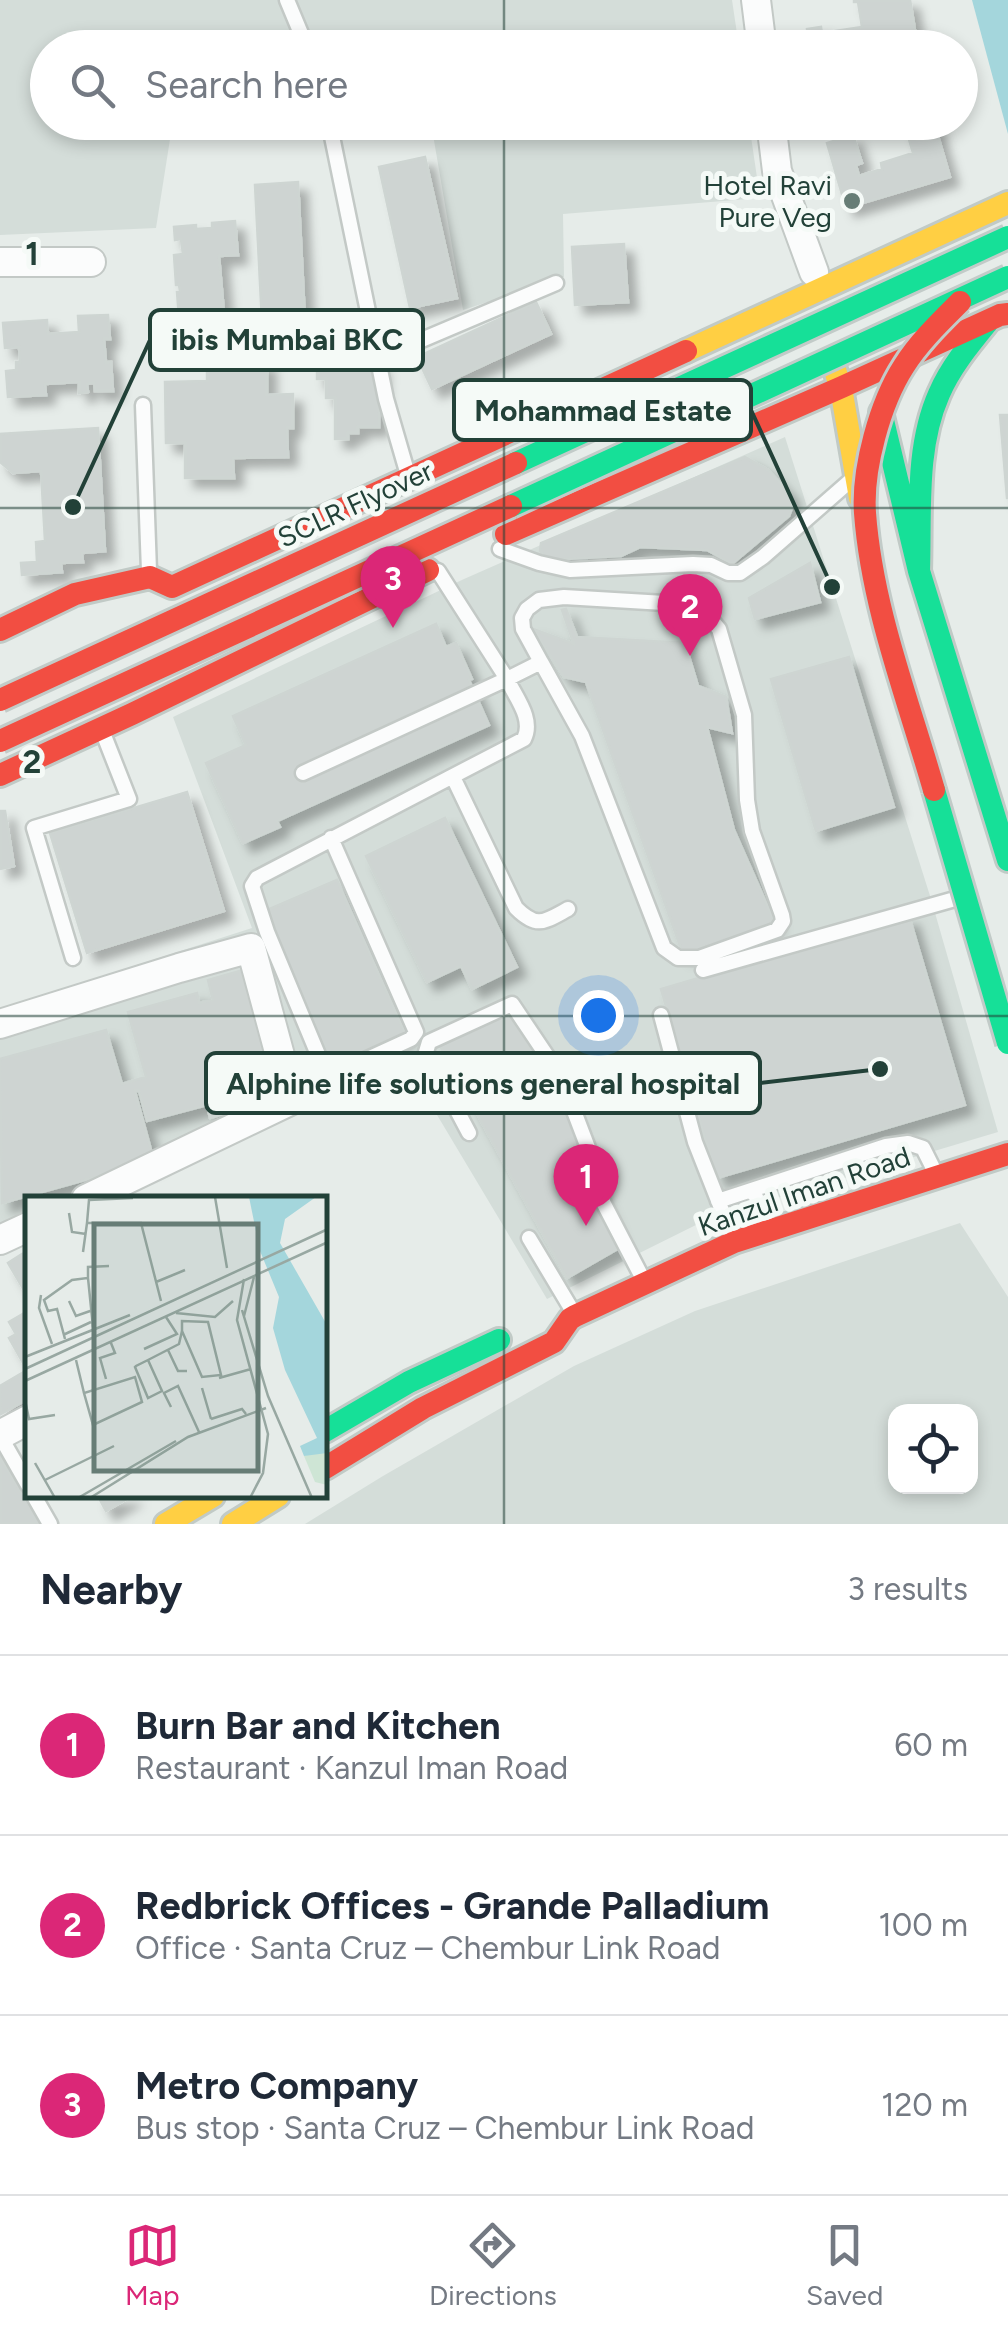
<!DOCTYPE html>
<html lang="en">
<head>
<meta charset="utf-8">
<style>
  :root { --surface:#fff; --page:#f6f6f7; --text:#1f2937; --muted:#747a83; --line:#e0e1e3; --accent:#db2777 }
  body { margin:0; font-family:Figtree,sans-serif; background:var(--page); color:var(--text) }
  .controls { position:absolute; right:30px; bottom:30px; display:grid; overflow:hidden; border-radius:20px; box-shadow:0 5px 15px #0003 }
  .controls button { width:90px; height:90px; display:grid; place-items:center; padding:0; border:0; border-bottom:2px solid var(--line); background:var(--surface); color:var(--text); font:50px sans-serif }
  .you { position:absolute; left:598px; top:1015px; width:35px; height:35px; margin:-25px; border:8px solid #fff; border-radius:50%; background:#1a73e8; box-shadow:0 0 0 15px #1a73e833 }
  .badge { display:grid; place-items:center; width:65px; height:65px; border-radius:50%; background:var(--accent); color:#fff; font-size:32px; font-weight:700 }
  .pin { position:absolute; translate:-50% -82px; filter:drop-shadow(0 2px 5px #0008) }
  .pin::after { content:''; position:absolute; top:52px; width:35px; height:30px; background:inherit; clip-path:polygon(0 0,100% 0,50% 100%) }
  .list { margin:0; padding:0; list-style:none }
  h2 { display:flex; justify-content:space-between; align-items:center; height:130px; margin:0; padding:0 40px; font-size:42px }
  h2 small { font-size:32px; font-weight:400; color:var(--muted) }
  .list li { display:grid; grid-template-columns:65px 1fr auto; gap:30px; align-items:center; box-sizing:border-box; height:180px; padding:0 40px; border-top:2px solid var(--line) }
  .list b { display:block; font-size:38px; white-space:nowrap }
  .list p { margin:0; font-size:32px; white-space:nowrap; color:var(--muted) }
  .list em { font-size:32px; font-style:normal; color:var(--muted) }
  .icon { flex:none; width:55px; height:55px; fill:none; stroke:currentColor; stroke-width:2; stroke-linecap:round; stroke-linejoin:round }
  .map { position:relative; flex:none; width:1008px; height:1524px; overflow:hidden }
  .search { position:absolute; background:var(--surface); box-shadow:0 5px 15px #0003; left:30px; right:30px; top:30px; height:110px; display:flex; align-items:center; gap:25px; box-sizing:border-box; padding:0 35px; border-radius:55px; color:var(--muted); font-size:38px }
  .sheet { height:670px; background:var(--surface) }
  nav { display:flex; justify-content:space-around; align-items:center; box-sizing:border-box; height:140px; border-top:2px solid var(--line); background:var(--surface); font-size:28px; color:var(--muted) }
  nav a { display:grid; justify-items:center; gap:5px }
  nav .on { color:var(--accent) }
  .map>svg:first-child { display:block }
  .built { fill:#d4ddd9; fill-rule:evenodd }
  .water { fill:#a4d6dc }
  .building { fill:#ced4d2; stroke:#ced5d2; stroke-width:2.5; filter:url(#shadow) }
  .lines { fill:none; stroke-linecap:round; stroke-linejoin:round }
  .lane-casing { stroke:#c3c9c6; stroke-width:19 }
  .street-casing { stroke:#c3c9c6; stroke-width:32 }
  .fast-casing { stroke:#c1cac6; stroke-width:28 }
  .slow-casing { stroke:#c1cac6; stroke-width:28 }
  .jam-casing { stroke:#c1cac6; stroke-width:28 }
  .lane { stroke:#fbfcfc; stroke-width:14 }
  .street { stroke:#fbfcfc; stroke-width:28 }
  .fast { stroke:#16e098; stroke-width:22 }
  .slow { stroke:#ffcf43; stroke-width:22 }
  .jam { stroke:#f24e42; stroke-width:22 }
  .fast-bridge-casing { stroke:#c2cbc8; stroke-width:28; stroke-linecap:butt }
  .jam-bridge-casing { stroke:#c2cbc8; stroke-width:28; stroke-linecap:butt }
  .fast-bridge { stroke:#16e098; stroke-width:22 }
  .jam-bridge { stroke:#f24e42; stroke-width:22 }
  .grid { fill:none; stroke:#224138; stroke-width:2.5; stroke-opacity:0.55 }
  .poi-dot { fill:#677d76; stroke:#f5faf7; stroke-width:4 }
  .labels { text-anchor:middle; stroke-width:10; stroke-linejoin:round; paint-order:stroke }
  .poi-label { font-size:28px; fill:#224138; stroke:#f5faf7; text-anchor:end }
  .street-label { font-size:28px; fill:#224138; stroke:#f5faf7 }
  .inset-road { fill:none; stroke:#98a8a2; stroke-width:2.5 }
  .view { fill:#677d76; fill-opacity:0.15; stroke:#677d76; stroke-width:5 }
  .inset-edge { fill:none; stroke:#224138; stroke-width:5 }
  .grid-label { font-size:32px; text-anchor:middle; font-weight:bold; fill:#224138; stroke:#f5faf7; stroke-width:10; stroke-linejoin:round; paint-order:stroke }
  .leader { fill:none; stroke:#224138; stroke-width:4 }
  .callout-dot { fill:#224138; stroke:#f5faf7; stroke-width:4 }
  .callout { fill:#f5faf7; stroke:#224138; stroke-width:4 }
  .callout-label { font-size:30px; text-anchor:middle; font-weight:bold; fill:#224138 }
</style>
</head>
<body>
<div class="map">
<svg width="1008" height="1524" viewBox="0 0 1008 1524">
  <defs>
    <filter id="shadow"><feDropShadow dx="9" dy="9" stdDeviation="5" flood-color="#0004"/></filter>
  </defs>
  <rect width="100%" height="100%" fill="#e6ece9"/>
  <path class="built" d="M0 0H732L739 47 48 48V122L274 123 171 133 156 228 0 235Z
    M431 123H749L760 198 563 214 564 277 463 310Z
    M785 437 931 899 998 1132 710 1218 547 1299 400 1053 101 1199H28L27 1232 0 1244V1009L252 928 173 717 464 579Z
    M960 1223 1008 1297V1524H305L383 1476 574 1366 695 1311ZM896 1412H970V1486H896Z"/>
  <path class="water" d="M972 0H1008V134Z"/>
  <path class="building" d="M854 0H910L916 36 866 44V48H809L807 29 821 27 822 33 862 27 858 2H854Z
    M934 122 950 177 846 208 827 143 853 135 862 163 856 165 859 176 882 169 881 163 913 153 904 123Z
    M425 157 457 298 410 308 379 167Z
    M298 182 305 320 262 322 255 185Z
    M235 221 238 255 219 256 224 313H215L216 329 180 332 177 292 180 291 179 285H176L174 255 183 254 181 239 175 240 174 227 196 225V229L212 228V223Z
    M624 244 628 302 575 305 572 247Z
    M536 302 551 334 432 389 417 357Z
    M108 315 110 339H104L106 362H111L113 391H95L94 383 87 384 88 392 79 393V382L45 384 46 395 8 397 6 371 16 370V362H20L19 347 5 348 3 323 47 320 48 334 79 332 78 316Z
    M317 351H347V364H380L379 427H358V433H348V439H335V398H326V379H317Z
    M242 362H267V395L293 394V428H287L288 457 233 458 234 478H185V443H166L165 382 207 381V367L243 366Z
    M1000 415H1008V498H1007Z
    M98 428 105 551 82 553 83 562 61 563 62 572 22 575 21 563 37 562 36 542 45 541 41 471 13 473 0 462V434Z
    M745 457 768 470 789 492 792 508 789 516 732 564 707 550 640 547 621 556 548 560 540 551 541 543Z
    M810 563 820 602 755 619 749 598Z
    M566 609 577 637 685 643 698 686 726 697 732 733 707 727 734 830 775 923 683 954 586 682 564 677 533 629 574 644 562 610Z
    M436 624 446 647 456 643 472 679 469 680 489 725 277 821 280 827 243 843 206 763 246 745 233 716Z
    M849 657 894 807 816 831 771 679Z
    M187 792 224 911 87 953 50 833Z
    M0 811H5L14 866 0 869Z
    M445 818 517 967 472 989 461 966 427 982 366 856Z
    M337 880 406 1035 333 1066 265 911Z
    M909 916 965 1105 717 1178 661 989Z
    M243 970 278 1099 210 1118 207 1105 147 1121 139 1091H135L154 1161 2 1203 0 1059 106 1030 122 1084 146 1077 128 1012 197 993 199 1003 213 1000 208 980Z
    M511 1006 552 1074 621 1247 567 1278 438 1042Z
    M22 1254 28 1264V1297L8 1263Z
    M28 1311V1399L1 1414 0 1386 27 1370 9 1338 16 1334 9 1322Z
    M0 1457 33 1511 42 1524H0Z
    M98 1496H132L106 1511Z"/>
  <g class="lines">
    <g class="lane-casing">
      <path id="lane" d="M287 0 307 48
        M329 122 386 399 406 468
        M379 358 556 283
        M143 405 149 571
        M500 549 539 563 570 570 693 564 711 565 728 573H740L763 557 850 481
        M303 773 507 679 438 571
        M453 777 516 908C537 929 544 922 568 909
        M331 838 416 1032 411 1039 339 1072 330 1073 324 1069 267 932 252 886 257 878 524 739C534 719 516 698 507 679L541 662 582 736 664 948 678 958H699L777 930 783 921 782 915 752 831 747 800 744 715 719 629 702 609 681 604 564 597 539 600 527 609 522 618 523 629 541 662
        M73 958 34 828 129 799 105 738
        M703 970 962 897
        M661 1015 695 1142 734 1241
        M469 1133 426 1052 429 1042 512 1004 561 1077 590 1153 603 1202 643 1279
        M753 1190 768 1226
        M718 1201 886 1146 908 1143 923 1148 936 1174
        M529 1238 575 1315
        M0 1436 28 1485
        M34 1496 50 1524"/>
    </g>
    <g class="street-casing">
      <path id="street" d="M756 0 762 48
        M771 122 777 171 814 272
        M0 262H91
        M0 1024 179 968 251 948 292 1100 86 1199
        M0 1240 28 1227
        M0 1435 28 1420"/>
    </g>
    <g class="fast-casing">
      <path id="fast" d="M881 412 919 571 1008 860
        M919 571C921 513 915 448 939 394 950 368 969 345 987 323
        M325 1431 409 1382 499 1340"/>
    </g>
    <g class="slow-casing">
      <path id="slow" d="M686 351 1008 203
        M832 359 842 394 860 498
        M166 1524 213 1496
        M233 1524 278 1496"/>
    </g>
    <g class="jam-casing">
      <path id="jam" d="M506 534 842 387 1000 315 1008 314
        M0 630 75 594 150 577 172 587 686 351
        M0 775 132 714 428 570
        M325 1468 423 1408 554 1342 570 1319 575 1316 734 1242 1008 1154"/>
    </g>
    <use href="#lane" class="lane"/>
    <use href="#street" class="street"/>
    <use href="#fast" class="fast"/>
    <use href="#slow" class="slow"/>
    <use href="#jam" class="jam"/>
    <g class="fast-bridge-casing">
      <path id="fast-bridge" d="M516 463 1008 237
        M511 506 1008 277
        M934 790 1008 1043"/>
    </g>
    <g class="jam-bridge-casing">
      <path id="jam-bridge" d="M0 700 516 463
        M0 741 511 506
        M934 790C908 699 872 608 865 513 862 469 880 403 904 366 919 342 940 322 960 302"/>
    </g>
    <use href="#fast-bridge" class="fast-bridge"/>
    <use href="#jam-bridge" class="jam-bridge"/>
  </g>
  <path class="grid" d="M504 0V48M504 122V1524M0 508H1008M0 1016H1008"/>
  <circle class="poi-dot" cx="852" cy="201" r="10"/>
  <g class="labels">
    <g class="poi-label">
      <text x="832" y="195">Hotel Ravi<tspan x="832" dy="32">Pure Veg</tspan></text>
    </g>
    <g class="street-label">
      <text transform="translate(355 504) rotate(-25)" y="10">SCLR Flyover</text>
      <text transform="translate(804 1191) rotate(-19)" y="10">Kanzul Iman Road</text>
    </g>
  </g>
  <g transform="translate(25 1196)">
    <rect width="302" height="302" fill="#e6ece9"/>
    <path d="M300 254 302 257V289L290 286 279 260Z" fill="#cee5d5"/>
    <path d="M224 1H291L260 23 255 47 302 129V257L279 260 275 250 292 242 260 174 248 132 254 101 235 55Z" fill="#a4d6dc"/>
    <path class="inset-road" d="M190 1 202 72M44 17 47 36 61 38M62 27 64 4 108 2M58 56 62 27H116L136 105M63 82 68 131M219 83 212 124 243 238 238 277 225 302M131 86 160 74M16 99 14 112 27 148M44 105 51 120 68 114M217 114 243 200 287 302M151 117 190 121 208 105M219 120 229 81M38 139 66 126M40 143 32 113 23 115 19 104 47 84 63 82V71L84 70M119 153 152 138 141 121M143 154 153 175H162M0 161 105 119M51 164 59 197M123 164 137 195 123 202 110 171 111 170 123 164 154 148 157 135 177 181 196 179 183 126 157 125V135M0 173 303 33M110 181 117 206 68 229 59 197ZM194 182 226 173M81 183 75 162 90 157 86 147M0 185 303 46M177 192 186 223M0 204 4 223 30 219M146 211 139 197 153 190 174 236M186 223 217 213 221 218M10 267 30 302M20 284 89 250M53 302 151 245M65 302 163 241 241 212"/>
    <path class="view" d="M69 28H233V275H69Z"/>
    <rect width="302" height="302" class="inset-edge"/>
  </g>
  <g class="grid-label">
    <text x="32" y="265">1</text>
    <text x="32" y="773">2</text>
  </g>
  <path class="leader" d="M73 507L150 340M832 587L751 410M880 1069L760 1083"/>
  <g class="callout-dot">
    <circle cx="73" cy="507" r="10"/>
    <circle cx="832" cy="587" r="10"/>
    <circle cx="880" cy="1069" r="10"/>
  </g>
  <g class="callout">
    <rect x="150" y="310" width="273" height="60" rx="10"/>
    <rect x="454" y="380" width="297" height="60" rx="10"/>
    <rect x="206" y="1053" width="554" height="60" rx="10"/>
  </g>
  <g class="callout-label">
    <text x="287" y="350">ibis Mumbai BKC</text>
    <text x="603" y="421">Mohammad Estate</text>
    <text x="483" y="1094">Alphine life solutions general hospital</text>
  </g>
</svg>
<div class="controls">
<button><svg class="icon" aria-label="locate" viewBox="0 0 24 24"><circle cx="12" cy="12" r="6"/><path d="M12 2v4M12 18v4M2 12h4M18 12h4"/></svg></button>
</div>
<div class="you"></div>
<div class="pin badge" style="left:586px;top:1226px">1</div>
<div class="pin badge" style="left:690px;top:656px">2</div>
<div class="pin badge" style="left:393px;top:628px">3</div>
<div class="search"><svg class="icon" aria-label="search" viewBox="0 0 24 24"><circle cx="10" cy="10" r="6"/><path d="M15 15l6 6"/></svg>Search here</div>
</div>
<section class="sheet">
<h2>Nearby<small>3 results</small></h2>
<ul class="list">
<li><span class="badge">1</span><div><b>Burn Bar and Kitchen</b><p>Restaurant · Kanzul Iman Road</p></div><em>60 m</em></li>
<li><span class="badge">2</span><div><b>Redbrick Offices - Grande Palladium</b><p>Office · Santa Cruz – Chembur Link Road</p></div><em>100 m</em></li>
<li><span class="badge">3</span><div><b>Metro Company</b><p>Bus stop · Santa Cruz – Chembur Link Road</p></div><em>120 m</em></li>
</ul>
</section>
<nav>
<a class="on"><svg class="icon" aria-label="map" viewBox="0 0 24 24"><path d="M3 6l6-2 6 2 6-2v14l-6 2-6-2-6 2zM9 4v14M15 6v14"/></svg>Map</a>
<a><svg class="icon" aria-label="directions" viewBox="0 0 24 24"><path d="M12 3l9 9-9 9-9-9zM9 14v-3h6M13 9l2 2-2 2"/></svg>Directions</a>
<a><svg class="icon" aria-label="saved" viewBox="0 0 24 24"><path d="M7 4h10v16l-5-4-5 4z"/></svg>Saved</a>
</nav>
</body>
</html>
